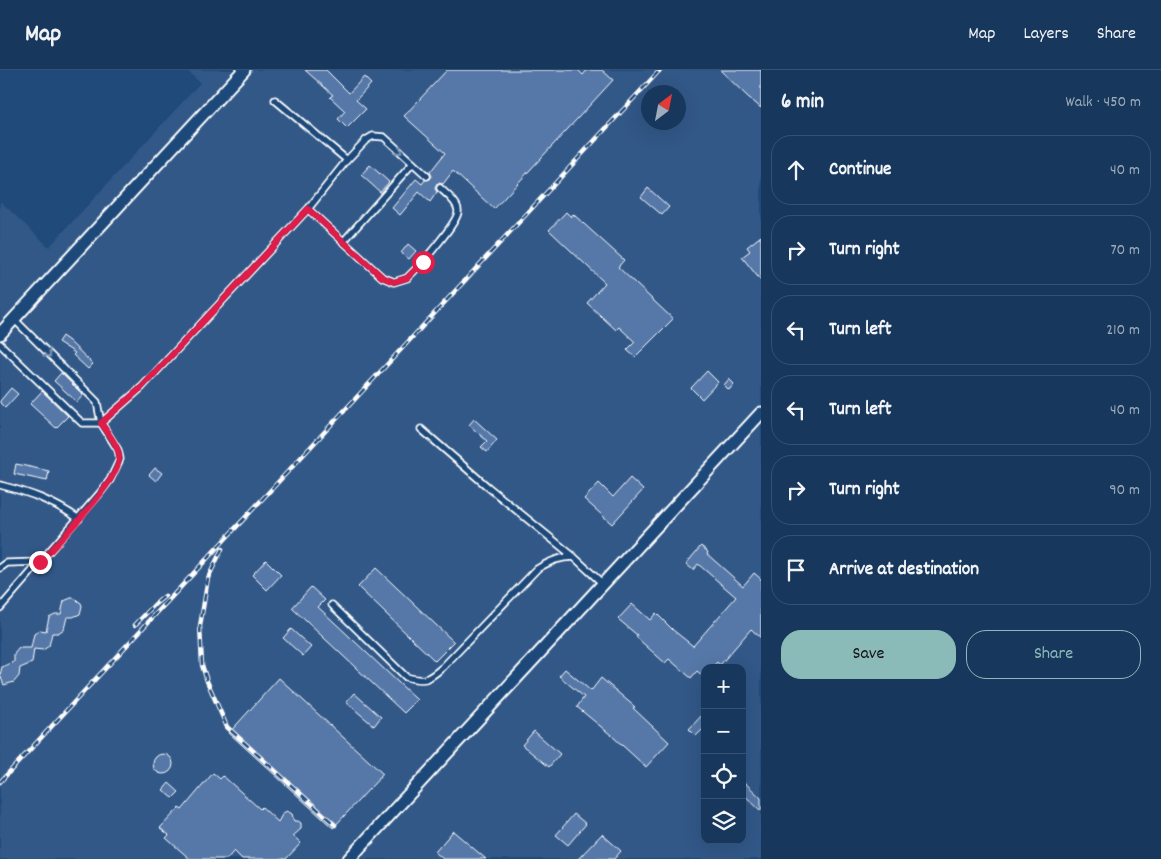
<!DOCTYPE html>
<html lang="en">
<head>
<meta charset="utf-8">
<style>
  :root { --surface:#17385c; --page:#244365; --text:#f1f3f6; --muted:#9eacbb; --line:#365272; --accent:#8bbbb9 }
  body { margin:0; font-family:Dekko,sans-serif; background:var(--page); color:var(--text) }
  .controls { position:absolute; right:15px; bottom:15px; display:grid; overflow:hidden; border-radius:10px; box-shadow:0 5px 20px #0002 }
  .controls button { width:45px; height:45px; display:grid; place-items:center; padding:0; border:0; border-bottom:1px solid var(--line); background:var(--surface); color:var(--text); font:25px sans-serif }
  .compass { position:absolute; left:641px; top:15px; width:45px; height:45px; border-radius:50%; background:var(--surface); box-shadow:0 5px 20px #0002; rotate:32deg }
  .stop { position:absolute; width:15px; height:15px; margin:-11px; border:4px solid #e11d48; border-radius:50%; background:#fff }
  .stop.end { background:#e11d48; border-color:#fff; box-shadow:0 1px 5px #0008 }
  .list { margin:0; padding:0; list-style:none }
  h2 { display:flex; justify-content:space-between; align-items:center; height:65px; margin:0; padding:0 20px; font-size:21px }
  h2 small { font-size:16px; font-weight:400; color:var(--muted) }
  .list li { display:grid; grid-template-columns:32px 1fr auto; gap:15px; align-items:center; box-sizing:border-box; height:70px; margin:0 10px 10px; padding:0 10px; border:1px solid var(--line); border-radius:20px }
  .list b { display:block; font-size:19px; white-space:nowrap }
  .list em { font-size:16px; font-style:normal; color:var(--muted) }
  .actions { display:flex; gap:10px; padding:15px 20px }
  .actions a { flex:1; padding:11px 0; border:1px solid var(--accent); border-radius:20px; text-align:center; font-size:18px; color:var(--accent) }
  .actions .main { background:var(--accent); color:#111 }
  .icon { flex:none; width:28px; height:28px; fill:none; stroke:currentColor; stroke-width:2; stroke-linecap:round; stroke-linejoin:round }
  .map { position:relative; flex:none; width:761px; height:789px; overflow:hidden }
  header { display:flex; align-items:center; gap:30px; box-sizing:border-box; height:70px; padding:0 25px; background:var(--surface); border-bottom:1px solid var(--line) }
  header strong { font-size:24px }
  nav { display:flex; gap:28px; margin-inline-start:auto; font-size:18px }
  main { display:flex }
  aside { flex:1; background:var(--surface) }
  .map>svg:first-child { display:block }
  .built { fill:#305888; fill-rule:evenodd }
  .building { fill:#5678a8; stroke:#fff }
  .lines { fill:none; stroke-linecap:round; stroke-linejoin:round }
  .lane-casing { stroke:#fff; stroke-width:9 }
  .street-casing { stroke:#fff; stroke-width:15 }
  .lane { stroke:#1f4a7a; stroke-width:5.5 }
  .street { stroke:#1f4a7a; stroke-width:11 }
  .rail-casing { stroke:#fff; stroke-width:4.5 }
  .rail { stroke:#1f4a7a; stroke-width:2.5; stroke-dasharray:8; stroke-linecap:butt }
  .oneway { stroke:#7992af }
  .route { stroke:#e11d48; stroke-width:6 }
</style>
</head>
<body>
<header>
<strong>Map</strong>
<nav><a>Map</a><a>Layers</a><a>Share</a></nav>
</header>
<main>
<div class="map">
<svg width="761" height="789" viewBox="0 0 761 789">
  <rect width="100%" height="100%" fill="#1f4a7a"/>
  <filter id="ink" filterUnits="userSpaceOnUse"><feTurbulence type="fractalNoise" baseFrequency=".02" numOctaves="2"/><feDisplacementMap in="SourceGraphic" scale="10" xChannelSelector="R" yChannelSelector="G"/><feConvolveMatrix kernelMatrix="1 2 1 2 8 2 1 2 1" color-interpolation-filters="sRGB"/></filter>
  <g filter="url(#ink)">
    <path class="built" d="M187 0H761V789H0V131L49 177 200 13ZM648 22H678V52H648ZM705 598H742V770H705Z"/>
    <path class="building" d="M305 0H326L349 23 364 7 371 14 356 30 366 39 347 58 338 49 345 41 330 27 333 25Z
      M447 0H578L583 5 587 0H602L613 10 494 139 453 101 443 114 439 113 436 115 435 119 437 122 430 132 419 122 400 145 392 138 416 109 422 114 425 110 430 109 432 106 430 102 445 83 404 46Z
      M720 0H761V38L747 26Z
      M370 95 389 112 380 122 361 105Z
      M648 118 669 137 662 145 641 127Z
      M566 142 571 147 573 144 624 190 618 197 673 249 635 287 627 280 635 272 619 257 616 260 587 233 605 213 549 160Z
      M761 166V211L742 187 750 181 747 177Z
      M408 174 416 181 409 189 401 183Z
      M62 266 69 271 93 294 88 299 73 285 75 283 58 272Z
      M707 301 718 312 702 329 691 318Z
      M61 303 83 325 77 332 54 311Z
      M729 309 734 314 729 320 724 315Z
      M11 318 18 324 5 338 0 333V331Z
      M42 321 68 346 56 358 30 334Z
      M474 349 497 370 487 382 481 377 487 371 469 355Z
      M16 394 49 401 47 411 14 404Z
      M155 398 162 403 156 411 149 405Z
      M630 408 643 420 612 454 584 429 599 413 613 427Z
      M701 476 708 482 707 484 743 516 754 503 761 509V568L751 559 720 595 717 592 712 598H705V608L697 601 691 608 669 589 665 593 636 567 637 565 618 549 632 534 650 550 656 543 673 560 693 576 736 527 698 494 693 500 686 494Z
      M266 490 281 505 267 520 252 505Z
      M376 498 454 572 435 591 358 517Z
      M311 517 325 530 318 537 417 630 404 643 292 538Z
      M71 528H74L81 533 82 536 80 544 73 547H67L64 559 58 563H52L49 576 43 580 34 579 32 593 20 598 19 606 14 612 4 615 0 605 2 597 14 592V584L19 578H31L34 564 40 560 46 561 49 547 55 544H61L64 531Z
      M291 559 311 577 303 586 283 568Z
      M565 599 591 621 601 608 635 637 633 638 669 672 646 697 611 665 577 637 584 627 559 606Z
      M279 608 383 704 333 758 229 663Z
      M354 623 381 647 374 656 346 632Z
      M705 642V657L696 666 689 659Z
      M534 661 560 684 549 697 522 675Z
      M153 694a10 10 0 1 1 20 0a10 10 0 1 1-20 0Z
      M213 703 220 709 223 706 260 739 262 737 278 752 283 743 287 741 292 744 294 751H298L301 753V759L293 766 301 773 286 789H242L234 781 227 789H190L166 768 169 765 160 758 179 738 182 740Z
      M742 710 761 728V741L742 723Z
      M169 713 179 722 173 728 163 720Z
      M574 744 586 754 568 775 556 765Z
      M453 761 486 789H443L435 782Z
      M602 764 621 781 614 789H578Z"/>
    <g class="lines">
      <g class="lane-casing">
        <path id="lane" d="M347 90 366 70 373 66 384 67 427 106
          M308 139 382 207 394 212 407 208 414 201C423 192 457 153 458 142 459 133 446 124 440 118
          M343 172 413 93
          M0 274 82 353H101L142 317 308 139 347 90 275 30
          M421 359 488 417 574 487 603 514
          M0 415C31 423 53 431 79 449
          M0 498 7 493 40 492
          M332 535 406 607C425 612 428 610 443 597L537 499C550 491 560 487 574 487
          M0 538 100 423 110 410 120 389 118 380 101 353 97 332 14 249"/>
      </g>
      <g class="street-casing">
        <path id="street" d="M0 264 244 0
          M349 789 761 343"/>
      </g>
      <use href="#lane" class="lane"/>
      <use href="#street" class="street"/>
      <g class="rail-casing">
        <path id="rail" d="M222 479 208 508 200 556 202 595 207 611 227 657 335 755
          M135 555 155 534 165 526
          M0 712 660 0"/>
      </g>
      <use href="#rail" class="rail"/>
    </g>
    <defs><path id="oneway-chevron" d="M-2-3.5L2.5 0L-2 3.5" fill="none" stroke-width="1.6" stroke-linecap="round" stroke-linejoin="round" transform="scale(1.25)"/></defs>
    <g class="oneway">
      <use href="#oneway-chevron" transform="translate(399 81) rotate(42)"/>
      <use href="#oneway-chevron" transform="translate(48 284) rotate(44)"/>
    </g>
  </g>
  <g class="lines" filter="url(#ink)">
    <path class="route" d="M40 492C59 471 115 416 119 390 121 378 107 362 101 353L142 317 308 139 382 207 394 212 407 208 423 192"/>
  </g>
</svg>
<div class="controls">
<button>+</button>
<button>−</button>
<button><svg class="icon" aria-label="locate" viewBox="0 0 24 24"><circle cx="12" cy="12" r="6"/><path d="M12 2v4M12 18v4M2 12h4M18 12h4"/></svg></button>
<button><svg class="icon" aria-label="layers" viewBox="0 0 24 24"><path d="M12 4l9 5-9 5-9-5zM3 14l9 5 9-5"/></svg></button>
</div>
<svg class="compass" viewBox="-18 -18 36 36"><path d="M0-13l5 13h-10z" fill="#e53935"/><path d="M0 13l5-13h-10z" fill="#9eacbb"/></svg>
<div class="stop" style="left:423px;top:192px"></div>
<div class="stop end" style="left:40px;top:492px"></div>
</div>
<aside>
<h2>6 min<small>Walk · 450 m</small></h2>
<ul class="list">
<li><svg class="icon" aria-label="ahead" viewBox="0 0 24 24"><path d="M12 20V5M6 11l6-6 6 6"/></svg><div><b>Continue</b></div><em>40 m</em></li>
<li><svg class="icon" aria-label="right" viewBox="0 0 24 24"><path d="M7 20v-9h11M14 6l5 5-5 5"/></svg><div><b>Turn right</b></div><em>70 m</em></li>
<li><svg class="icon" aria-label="left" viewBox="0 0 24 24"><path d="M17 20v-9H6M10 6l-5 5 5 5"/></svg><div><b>Turn left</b></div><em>210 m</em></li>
<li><svg class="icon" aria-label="left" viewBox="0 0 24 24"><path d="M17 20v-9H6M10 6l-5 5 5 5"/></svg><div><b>Turn left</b></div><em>40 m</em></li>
<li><svg class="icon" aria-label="right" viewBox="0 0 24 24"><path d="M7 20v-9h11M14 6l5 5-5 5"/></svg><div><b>Turn right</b></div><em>90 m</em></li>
<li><svg class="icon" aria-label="arrive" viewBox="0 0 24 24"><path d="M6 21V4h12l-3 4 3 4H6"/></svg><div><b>Arrive at destination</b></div></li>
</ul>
<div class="actions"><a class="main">Save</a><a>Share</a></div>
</aside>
</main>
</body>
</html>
